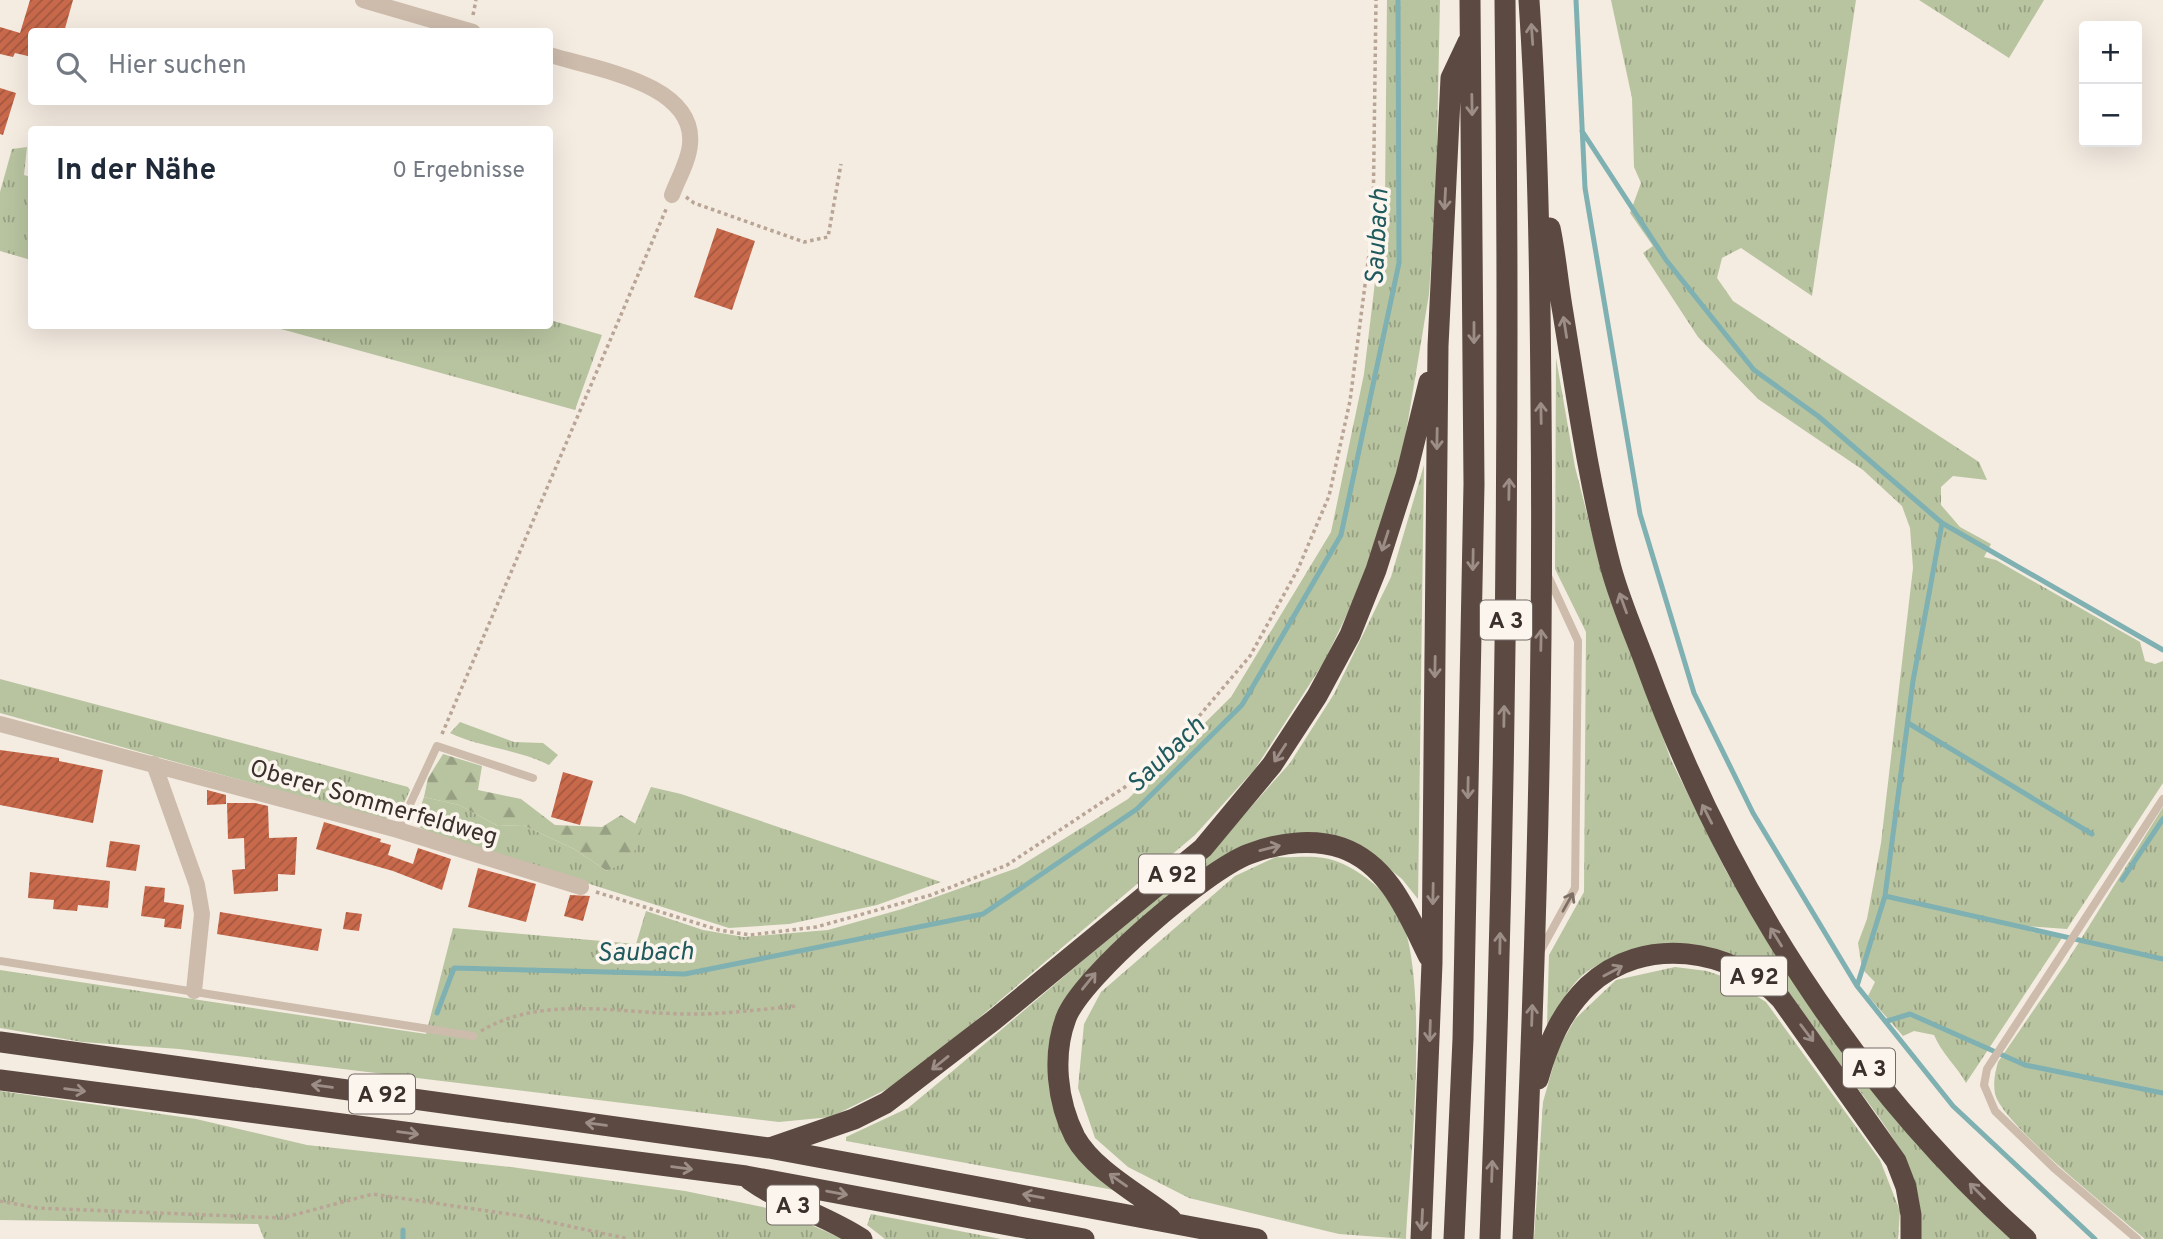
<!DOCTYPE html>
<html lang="de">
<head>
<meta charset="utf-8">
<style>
  :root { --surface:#fff; --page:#f6f6f7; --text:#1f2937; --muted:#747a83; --line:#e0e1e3 }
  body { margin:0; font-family:Overpass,sans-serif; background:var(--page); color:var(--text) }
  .controls { position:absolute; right:21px; top:21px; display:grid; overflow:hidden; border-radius:7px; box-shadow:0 7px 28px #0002 }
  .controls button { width:63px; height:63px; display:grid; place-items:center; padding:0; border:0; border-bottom:2px solid var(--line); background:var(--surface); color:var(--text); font:35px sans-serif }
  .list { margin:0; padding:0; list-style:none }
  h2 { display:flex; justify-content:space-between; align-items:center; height:91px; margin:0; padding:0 28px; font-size:30px }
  h2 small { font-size:23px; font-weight:400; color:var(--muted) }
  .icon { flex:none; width:38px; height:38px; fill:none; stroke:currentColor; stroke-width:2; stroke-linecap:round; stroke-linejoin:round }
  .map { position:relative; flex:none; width:2163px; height:1239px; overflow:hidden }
  .search { position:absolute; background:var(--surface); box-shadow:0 7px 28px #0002; left:28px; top:28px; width:525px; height:77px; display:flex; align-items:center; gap:18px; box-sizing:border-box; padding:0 24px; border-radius:7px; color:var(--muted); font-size:26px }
  .panel { position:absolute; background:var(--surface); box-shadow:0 7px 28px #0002; left:28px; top:126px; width:525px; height:203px; border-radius:7px }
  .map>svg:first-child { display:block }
  .grass { fill:url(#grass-tufts) }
  .forest { fill:url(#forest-firs) }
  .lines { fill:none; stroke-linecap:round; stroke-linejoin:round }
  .stream { stroke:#7fb0b2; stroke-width:5 }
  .building { fill:url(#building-hatch) }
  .path { stroke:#b9a596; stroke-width:3.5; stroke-dasharray:3.5 3.5; stroke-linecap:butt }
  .service { stroke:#cdbbac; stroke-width:8 }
  .minor { stroke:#cdbbac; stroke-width:16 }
  .motorway { stroke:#5c4a42; stroke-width:21 }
  .oneway { stroke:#9c8e87 }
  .oneway2 { stroke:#7d6f65 }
  .labels { text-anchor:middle; stroke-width:7; stroke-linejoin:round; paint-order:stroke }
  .shield { fill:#fbf5ee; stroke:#756b66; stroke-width:2 }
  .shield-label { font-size:23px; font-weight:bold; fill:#3b302b }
  .street-label { font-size:24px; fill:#3b302b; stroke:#fbf5ee }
  .water-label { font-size:26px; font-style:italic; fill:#1f5a5e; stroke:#fbf5ee }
</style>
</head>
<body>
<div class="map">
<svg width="2163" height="1239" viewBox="0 0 2163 1239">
  <defs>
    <pattern id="grass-tufts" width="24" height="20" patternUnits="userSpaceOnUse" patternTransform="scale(1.75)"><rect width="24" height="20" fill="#b8c4a0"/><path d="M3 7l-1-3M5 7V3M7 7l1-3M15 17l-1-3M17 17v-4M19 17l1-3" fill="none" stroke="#97a083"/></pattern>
    <pattern id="forest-firs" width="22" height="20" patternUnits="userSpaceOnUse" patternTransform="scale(1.75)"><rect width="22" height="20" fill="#b8c4a0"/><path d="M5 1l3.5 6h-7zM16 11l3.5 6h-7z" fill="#97a083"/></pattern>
    <pattern id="building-hatch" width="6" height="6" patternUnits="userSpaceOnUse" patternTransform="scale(1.75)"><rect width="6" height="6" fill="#c8694b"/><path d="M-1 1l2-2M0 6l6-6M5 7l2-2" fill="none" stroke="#a4573f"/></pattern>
  </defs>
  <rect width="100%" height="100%" fill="#f4ebe1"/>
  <path class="grass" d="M1387 0H1440L1436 192 1429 294 1406 433 1392 499 1361 585 1324 662 1255 769 1195 835 947 1045 889 1088 831 1117 779 1122 179 1049 82 1042 0 1028V970L426 1034 453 928 636 944 646 911 703 930 744 937 828 930 902 909 1017 868 1128 799 1231 697 1331 532 1364 374 1385 198Z
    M1611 0H1856L1812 296 1741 248 1722 258 1717 278 1733 301 1979 462 1987 480 1953 476 1941 487V505L1960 527 1991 544 1984 557 1996 560 2140 642 2145 661 2155 664 2163 661V783L2067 929 2024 926 2032 932 2062 938 1966 1083C1956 1065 1942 1054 1934 1035L1914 1031 1903 1036 1868 996 1875 982 1862 969 1858 943 1867 919 1881 843 1913 568 1910 528 1902 506 1863 470 1758 399 1698 337 1643 253 1653 246 1630 213 1641 183 1634 167 1632 98Z
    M1919 0H2044L2009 58Z
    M27 147 24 175 31 177V260L0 251V192L12 149Z
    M550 320 602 335 575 410 270 326H550Z
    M1556 358 1575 467 1598 557 1671 760 1726 871 1792 980 2014 1239H1919C1929 1177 1888 1130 1853 1082 1829 1049 1805 1017 1775 988 1768 981 1761 970 1753 965 1706 937 1636 942 1589 970 1572 981 1558 1008 1547 1025L1549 955 1584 892 1586 632 1555 569Z
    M1424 465 1418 899 1402 879 1375 857 1249 844 1067 999 1056 1093 1114 1190 846 1141V1137L908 1108 955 1069 1213 850 1290 763 1334 694 1391 577Z
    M0 679 408 787 410 790 400 812 384 820 0 713Z
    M460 722 514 742 543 743 558 755 549 765C517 749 482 748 450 733Z
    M651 787 681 794 941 882 877 905 789 924 729 928 437 836 414 825 424 797 459 805 498 826 523 825 574 849 607 871 641 828 621 815 635 824Z
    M2163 807V1239H2145C2116 1214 2003 1125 1995 1094 1993 1082 1995 1073 1998 1062L2066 963Z
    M1276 857C1291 858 1309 855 1324 858 1349 862 1378 884 1393 904 1434 956 1409 1167 1406 1239L1339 1234 1189 1198 1128 1167 1095 1138 1078 1088 1084 1024 1101 992 1235 876Z
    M1675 967 1707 971 1730 979 1766 1002 1880 1160 1900 1211 1898 1239H1534L1543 1102 1558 1049 1575 1019 1616 980Z
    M0 1091 196 1119 307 1145 511 1167 685 1191 777 1210 843 1239H264L258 1224 0 1220Z
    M871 1214 1001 1239H885L867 1225Z"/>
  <path class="forest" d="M443 754 482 766 478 790 521 799 555 825 602 827 621 815 642 828 632 859 607 871 574 849 523 825 498 826 459 805 424 797 428 778Z"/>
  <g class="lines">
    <path class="stream" d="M1576 0 1585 188 1640 514 1694 693 1753 813 1857 986 1953 1106 2095 1239
      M1582 131 1666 260 1754 370 1818 416 1942 523 2163 650
      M1908 723 2092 834
      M2122 880 2163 819
      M1885 896 2163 959
      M1857 986 1885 896 1913 681 1942 523
      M437 1013 454 968 685 974 983 914 1137 809 1242 705 1341 535 1399 263 1398 0
      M1887 1021 1910 1014 2025 1065 2163 1093
      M403 1239V1230"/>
  </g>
  <path class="building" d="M30 0H73L64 32H32V57L15 53 13 57 0 54V27L20 33Z
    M0 88 16 93 3 135 0 134Z
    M717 228 755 241 732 310 694 297Z
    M0 750 59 758V761L103 770 93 823 0 805Z
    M563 772 593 781 580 825 551 817Z
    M207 790 226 795V804L207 805Z
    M227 803H255L268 806 269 838 297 837 295 875 278 874V891L234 894 232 870 245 869 244 838 228 839Z
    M324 822 381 839 380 842 391 845 388 855 413 864 418 848 451 859 442 890 393 871 316 849Z
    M110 841 140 845 136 871 106 867Z
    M478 868 536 884 526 922 468 907Z
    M30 872 110 881 108 908 78 905 77 911 53 909 54 900 28 898Z
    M145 886 165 888 164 902 184 905 181 929 164 927 165 919 141 916Z
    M570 895 590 896 583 921 564 916Z
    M220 912 322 929 318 951 217 934Z
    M346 912 362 914 359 931 343 929Z"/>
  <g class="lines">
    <path class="path" d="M473 15 476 0
      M686 197 694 203 804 242 828 237 841 164
      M442 734 667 207
      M596 892 719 930 750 935 816 927 931 895 1007 865 1125 787 1189 728 1250 656 1298 569 1329 496 1350 401 1373 223 1376 0
      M481 1031C541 995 619 1013 685 1014 722 1015 761 1009 797 1006
      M0 1201 37 1208 282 1218 373 1194 522 1216 629 1239"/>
    <path class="service" d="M398 830 437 746 533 778
      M1541 950 1575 888 1578 641 1548 576
      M0 961 473 1036
      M2137 1239 2055 1169 1995 1111 1984 1085 1987 1069 2163 799"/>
    <path class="minor" d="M363 0 473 32
      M550 55C594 69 696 83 690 144 689 160 678 179 672 195
      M0 724 398 830 581 887
      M154 764 197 885 202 914 194 991"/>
    <path class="motorway" d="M1550 228C1556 256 1558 285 1563 313 1577 399 1589 484 1611 568 1620 601 1634 633 1646 665 1725 882 1853 1085 2026 1239
      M0 1042 769 1148 1257 1239
      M1538 1079C1548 1044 1561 1012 1588 986 1643 934 1732 948 1781 999L1896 1161 1906 1187 1911 1215V1239
      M0 1080 746 1176 1084 1239
      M770 1148 854 1119 886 1103 994 1020 1203 848 1272 765 1317 696 1350 635 1376 570 1406 476 1429 382
      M750 1180C785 1205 826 1215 862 1239
      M1171 1219C1141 1195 1094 1171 1075 1137 1057 1102 1052 1055 1066 1018 1082 976 1206 870 1249 854 1278 843 1312 838 1342 848 1390 865 1409 917 1429 957
      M1421 1239 1432 963 1438 346 1451 78 1468 42
      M1454 1239 1463 1039 1474 484 1470 0
      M1490 1239C1506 826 1510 413 1505 0
      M1523 1239C1536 961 1544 683 1541 405 1540 269 1538 135 1529 0"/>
  </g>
  <defs><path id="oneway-shaft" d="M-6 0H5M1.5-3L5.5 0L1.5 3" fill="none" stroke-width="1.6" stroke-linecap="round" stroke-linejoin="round" transform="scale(1.75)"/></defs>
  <g class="oneway">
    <use href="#oneway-shaft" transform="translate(1532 34) rotate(-94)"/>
    <use href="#oneway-shaft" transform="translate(1472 105) rotate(89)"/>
    <use href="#oneway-shaft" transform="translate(1445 199) rotate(93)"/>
    <use href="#oneway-shaft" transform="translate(1565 327) rotate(-99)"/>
    <use href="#oneway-shaft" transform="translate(1474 333) rotate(90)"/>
    <use href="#oneway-shaft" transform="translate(1541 413) rotate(-91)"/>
    <use href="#oneway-shaft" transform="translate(1437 439) rotate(91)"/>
    <use href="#oneway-shaft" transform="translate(1509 489) rotate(-89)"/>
    <use href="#oneway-shaft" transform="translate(1385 541) rotate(108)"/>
    <use href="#oneway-shaft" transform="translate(1473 560) rotate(91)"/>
    <use href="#oneway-shaft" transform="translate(1623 603) rotate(-110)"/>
    <use href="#oneway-shaft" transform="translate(1541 640) rotate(-89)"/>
    <use href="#oneway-shaft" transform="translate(1435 667) rotate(91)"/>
    <use href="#oneway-shaft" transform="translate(1504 716) rotate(-89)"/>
    <use href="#oneway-shaft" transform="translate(1280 753) rotate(123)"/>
    <use href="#oneway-shaft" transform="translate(1468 788) rotate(91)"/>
    <use href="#oneway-shaft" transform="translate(1707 814) rotate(-117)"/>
    <use href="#oneway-shaft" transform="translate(1270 848) rotate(-14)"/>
    <use href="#oneway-shaft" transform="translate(1433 894) rotate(91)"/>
    <use href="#oneway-shaft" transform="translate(1776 937) rotate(-122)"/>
    <use href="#oneway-shaft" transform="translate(1500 943) rotate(-89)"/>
    <use href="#oneway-shaft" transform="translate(1613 971) rotate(-28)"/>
    <use href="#oneway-shaft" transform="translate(1089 981) rotate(-51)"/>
    <use href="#oneway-shaft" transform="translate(1532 1015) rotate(-88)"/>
    <use href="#oneway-shaft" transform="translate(1430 1031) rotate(92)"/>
    <use href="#oneway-shaft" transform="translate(1807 1033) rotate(53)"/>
    <use href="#oneway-shaft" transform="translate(940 1063) rotate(141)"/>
    <use href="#oneway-shaft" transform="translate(322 1086) rotate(-172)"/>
    <use href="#oneway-shaft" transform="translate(75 1090) rotate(8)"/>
    <use href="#oneway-shaft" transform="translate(596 1124) rotate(-172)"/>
    <use href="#oneway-shaft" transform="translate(408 1133) rotate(7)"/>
    <use href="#oneway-shaft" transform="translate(682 1168) rotate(7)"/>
    <use href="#oneway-shaft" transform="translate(1492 1171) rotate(-88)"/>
    <use href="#oneway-shaft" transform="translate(1118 1180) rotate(-145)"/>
    <use href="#oneway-shaft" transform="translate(1977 1191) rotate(-135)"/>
    <use href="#oneway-shaft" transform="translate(837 1193) rotate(10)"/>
    <use href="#oneway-shaft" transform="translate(1033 1196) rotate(-170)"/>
    <use href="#oneway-shaft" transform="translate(1422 1220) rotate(93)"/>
  </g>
  <use class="oneway2" href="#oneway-shaft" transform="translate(1568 902) rotate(-61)"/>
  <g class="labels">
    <g class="shield">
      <rect x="1480" y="600.5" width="52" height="39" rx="5"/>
      <rect x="1139" y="854.5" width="66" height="39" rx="5"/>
      <rect x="1721" y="956.5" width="66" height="39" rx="5"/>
      <rect x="1843" y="1048.5" width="52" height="39" rx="5"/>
      <rect x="349" y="1074.5" width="66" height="39" rx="5"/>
      <rect x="767" y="1185.5" width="52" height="39" rx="5"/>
    </g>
    <g class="shield-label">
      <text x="1506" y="628">A 3</text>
      <text x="1172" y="882">A 92</text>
      <text x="1754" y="984">A 92</text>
      <text x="1869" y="1076">A 3</text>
      <text x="382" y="1102">A 92</text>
      <text x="793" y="1213">A 3</text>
    </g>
    <g class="street-label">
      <text transform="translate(374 802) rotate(16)" y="8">Oberer Sommerfeldweg</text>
    </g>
    <g class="water-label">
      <text transform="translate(1376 237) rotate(-87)" y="9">Saubach</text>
      <text transform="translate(1165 754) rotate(-44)" y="9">Saubach</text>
      <text transform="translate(645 951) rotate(-1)" y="9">Saubach</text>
    </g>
  </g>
</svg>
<div class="controls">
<button>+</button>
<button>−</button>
</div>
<div class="search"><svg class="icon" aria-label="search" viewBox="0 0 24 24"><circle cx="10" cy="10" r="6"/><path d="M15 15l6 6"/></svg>Hier suchen</div>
<section class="panel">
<h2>In der Nähe<small>0 Ergebnisse</small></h2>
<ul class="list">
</ul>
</section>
</div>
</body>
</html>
